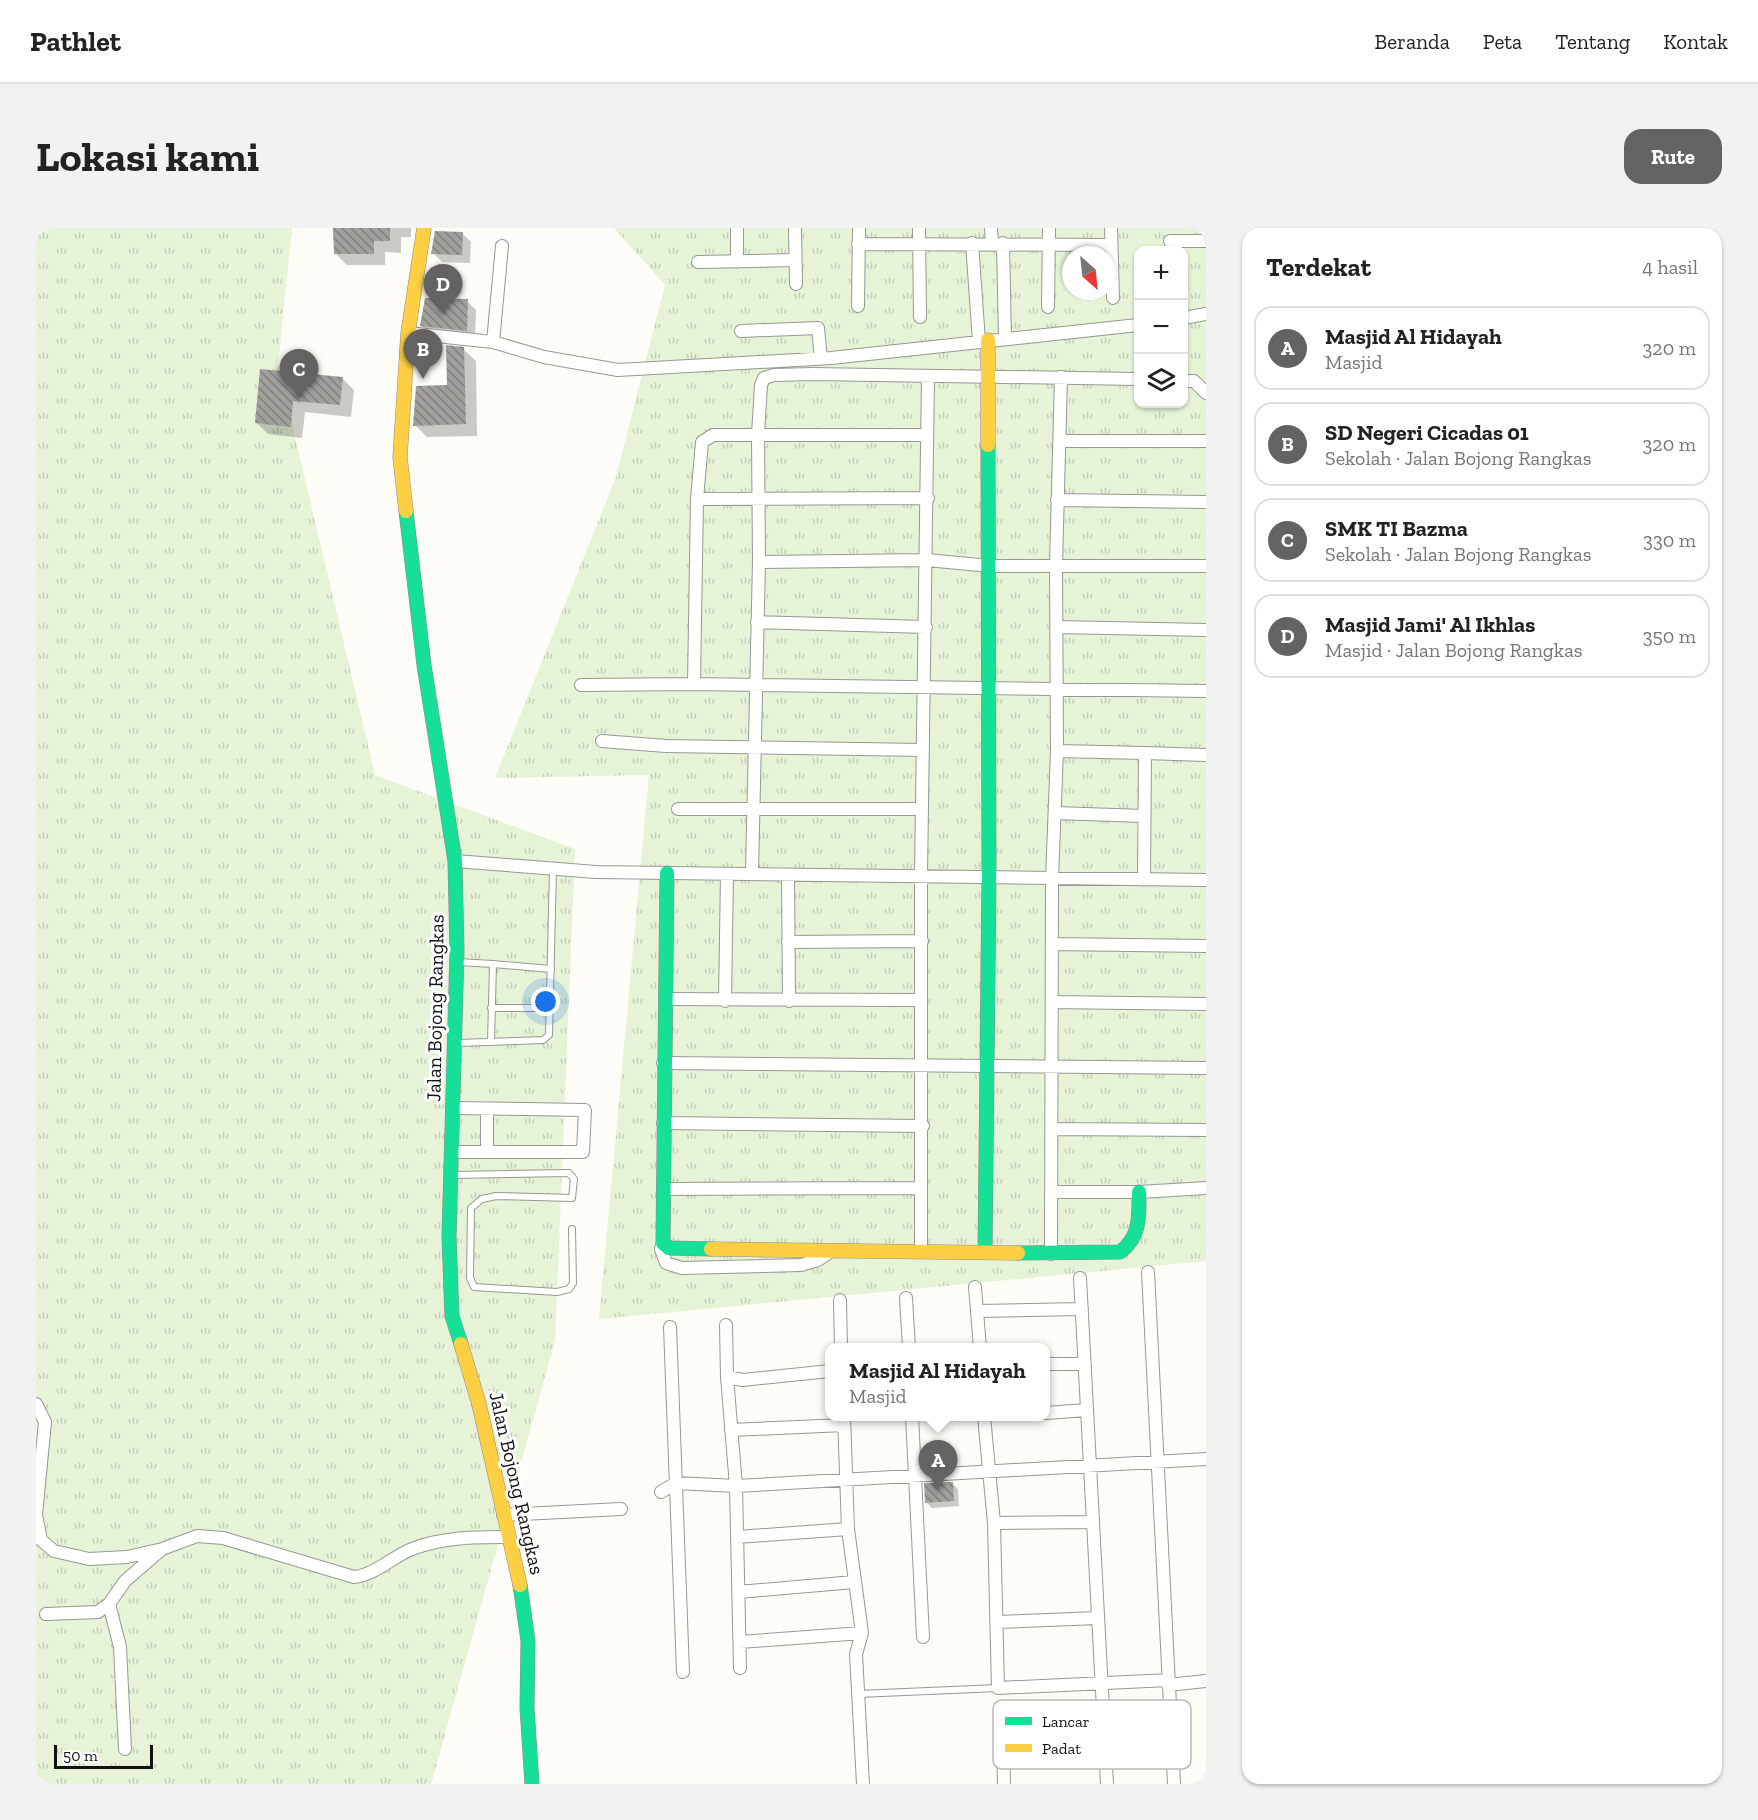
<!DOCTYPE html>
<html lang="id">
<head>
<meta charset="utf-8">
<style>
  :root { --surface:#fff; --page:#f2f2f2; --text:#222; --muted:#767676; --line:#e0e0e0; --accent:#646362 }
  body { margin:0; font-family:"Zilla Slab",serif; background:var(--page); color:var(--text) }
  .controls { position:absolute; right:18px; top:18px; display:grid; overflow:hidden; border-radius:12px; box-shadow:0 2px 4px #0004 }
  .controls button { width:54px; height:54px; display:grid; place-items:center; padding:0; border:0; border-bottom:2px solid var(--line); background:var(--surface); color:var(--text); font:30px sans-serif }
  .compass { position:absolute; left:1026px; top:18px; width:54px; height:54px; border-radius:50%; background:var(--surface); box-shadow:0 2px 4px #0004; rotate:153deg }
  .scale { position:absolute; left:18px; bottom:15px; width:99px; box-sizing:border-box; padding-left:6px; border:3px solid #111; border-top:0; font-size:16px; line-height:21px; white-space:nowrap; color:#111; -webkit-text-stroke:4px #fff; paint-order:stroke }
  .you { position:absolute; left:510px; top:774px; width:21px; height:21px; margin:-15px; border:4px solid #fff; border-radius:50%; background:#1a73e8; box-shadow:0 0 0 9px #1a73e833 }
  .badge { display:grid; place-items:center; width:39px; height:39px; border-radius:50%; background:var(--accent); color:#fff; font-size:20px; font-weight:700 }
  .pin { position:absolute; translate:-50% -50px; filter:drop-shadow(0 2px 3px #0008) }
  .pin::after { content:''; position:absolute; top:32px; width:21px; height:18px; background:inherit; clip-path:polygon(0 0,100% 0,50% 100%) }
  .popup { position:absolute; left:789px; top:1115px; width:225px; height:78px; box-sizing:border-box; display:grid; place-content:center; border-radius:12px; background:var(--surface); filter:drop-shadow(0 2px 4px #0005); font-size:20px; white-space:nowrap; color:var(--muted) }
  .popup b { font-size:22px; color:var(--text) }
  .popup::after { content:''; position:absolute; left:50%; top:100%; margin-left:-12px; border:12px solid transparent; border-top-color:var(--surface) }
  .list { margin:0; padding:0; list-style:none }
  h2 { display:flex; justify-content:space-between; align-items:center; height:78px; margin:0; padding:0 24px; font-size:26px }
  h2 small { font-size:20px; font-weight:400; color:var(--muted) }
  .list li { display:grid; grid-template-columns:39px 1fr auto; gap:18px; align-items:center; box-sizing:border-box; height:84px; margin:0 12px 12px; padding:0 12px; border:2px solid var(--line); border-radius:18px }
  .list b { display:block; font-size:22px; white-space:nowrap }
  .list p { margin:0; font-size:20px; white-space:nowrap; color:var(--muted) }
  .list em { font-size:20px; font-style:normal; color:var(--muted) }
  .icon { flex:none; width:33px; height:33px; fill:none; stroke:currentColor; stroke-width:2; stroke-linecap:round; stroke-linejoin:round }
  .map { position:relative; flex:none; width:1170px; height:1556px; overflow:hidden; border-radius:18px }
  header { display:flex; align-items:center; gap:36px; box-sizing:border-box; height:84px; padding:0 30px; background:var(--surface); border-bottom:2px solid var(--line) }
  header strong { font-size:28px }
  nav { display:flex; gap:33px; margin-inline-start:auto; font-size:21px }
  .intro { display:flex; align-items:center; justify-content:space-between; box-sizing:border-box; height:144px; padding:0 36px }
  h1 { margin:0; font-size:42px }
  .button { padding:15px 27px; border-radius:18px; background:var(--accent); color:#fff; font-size:21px; font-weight:700 }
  main { display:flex; gap:36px; padding:0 36px }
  aside { flex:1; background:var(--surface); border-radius:18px; box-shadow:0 2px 4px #0004 }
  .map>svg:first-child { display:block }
  .grass { fill:url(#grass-tufts); fill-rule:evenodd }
  .shadow { fill:#0003 }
  .building { fill:url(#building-back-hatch) }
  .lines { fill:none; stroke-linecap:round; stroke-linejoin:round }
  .lane-casing { stroke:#979795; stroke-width:8 }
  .street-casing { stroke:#979795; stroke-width:14 }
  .fast-casing { stroke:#8e8d8b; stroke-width:15 }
  .slow-casing { stroke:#8e8d8b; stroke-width:15 }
  .lane { stroke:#fffffe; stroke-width:6 }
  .street { stroke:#fffffe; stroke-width:12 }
  .fast { stroke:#16e098; stroke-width:14 }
  .slow { stroke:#ffcf43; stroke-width:14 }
  .labels { text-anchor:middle; stroke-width:6; stroke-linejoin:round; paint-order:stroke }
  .street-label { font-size:20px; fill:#111; stroke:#fff }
  .key { fill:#fff; stroke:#b8b8b8; stroke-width:1.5 }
  .key-label { font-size:16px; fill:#111 }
</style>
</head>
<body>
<header>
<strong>Pathlet</strong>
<nav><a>Beranda</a><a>Peta</a><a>Tentang</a><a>Kontak</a></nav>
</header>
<div class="intro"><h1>Lokasi kami</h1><a class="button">Rute</a></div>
<main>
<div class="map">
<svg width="1170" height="1556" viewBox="0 0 1170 1556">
  <defs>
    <pattern id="grass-tufts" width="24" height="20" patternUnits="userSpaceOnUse" patternTransform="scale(1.5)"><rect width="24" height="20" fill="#e6f3d7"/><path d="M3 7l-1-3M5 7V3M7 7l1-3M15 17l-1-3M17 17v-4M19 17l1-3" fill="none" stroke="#c4cfb8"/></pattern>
    <pattern id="building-back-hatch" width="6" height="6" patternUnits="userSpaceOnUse" patternTransform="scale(1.5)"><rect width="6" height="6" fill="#a19f9c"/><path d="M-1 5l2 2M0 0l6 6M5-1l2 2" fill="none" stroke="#82807e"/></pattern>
  </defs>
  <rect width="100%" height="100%" fill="#fdfcf7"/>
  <path class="grass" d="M0 0H256L242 137 339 547 539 621 519 1113 395 1556H0Z
    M578 0H1170V1033L563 1091 613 547 459 550 580 249 629 57ZM1102 22H1148V176H1102ZM1035 27H1071V63H1035Z"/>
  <path class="shadow" d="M297 0H375V9H365V25L349 24V37H311L299 25Z
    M427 6 435 14 434 35 406 34 397 25Z
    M431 73 440 82 439 111 395 106 386 98Z
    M427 121 440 133 441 208 391 209 379 197 412 159Z
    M226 143 306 150 318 162 315 189 269 184 266 210 232 206 220 194Z
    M916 1255 922 1261 923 1278 896 1280 890 1274Z"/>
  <path class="building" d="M297 0H354V13H338V26H298Z
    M399 3 427 4 426 27 395 26Z
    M389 70 432 71 431 103 384 98Z
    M410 117 428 119 430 196 377 198 380 158 411 157Z
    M224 141 307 149 304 177 257 173 255 199 219 195Z
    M917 1254 918 1273 889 1275 888 1255Z"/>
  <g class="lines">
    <g class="lane-casing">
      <path id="lane" d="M422 734 457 736
        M455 780H514
        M455 814 457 736 515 741
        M421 815 507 812 513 807 517 641
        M416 947 533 945 538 951 536 970 460 968 446 971 435 980 434 1050 438 1059 521 1064 533 1061 537 1055 536 1001
        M822 1466 962 1460"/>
    </g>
    <g class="street-casing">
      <path id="street" d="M701 0V34
        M759 0 760 56
        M883 0 884 89
        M955 0 956 15
        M1075 0 1077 70
        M1134 13H1170
        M936 15 943 113
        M967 15 969 111
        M822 16 1075 17
        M662 34 759 32
        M822 78 823 0
        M1012 79 1013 0
        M1148 90 1170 86
        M705 103 782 100 785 131
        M372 105 457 114 508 129 582 142 795 130 1102 97
        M457 114 466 18
        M1148 153H1158L1170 165
        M1024 213H1170
        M661 271 892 270
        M1021 272 1170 274
        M723 334 891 332 954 338H1170
        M721 394 890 399
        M1021 399 1170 402
        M658 456 661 271 666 214 677 207H891
        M545 457 658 456 1170 463
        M566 513 630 518 887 522
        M1021 523 1109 525
        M642 581H886
        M1019 585 1108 588
        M419 633 560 644 1170 652
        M716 644 723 334 722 207 725 157 728 150 738 147 777 146 1102 151
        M752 647 753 773
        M1108 652 1109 525 1170 527
        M752 714 886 713
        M1017 716 1170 718
        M629 771 885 772
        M689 773 691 646
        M1016 774 1170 776
        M627 835 1170 840
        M451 881V924
        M627 895 887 898
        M1016 901 1170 902
        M415 924H547L549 882 416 880
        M627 961 884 960
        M1015 964H1103L1170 960
        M627 1015 625 1021 630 1035 646 1040 765 1037 782 1032 797 1022
        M885 1023V648L892 149
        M1015 1026 1016 651 1021 523 1020 337 1025 149
        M1112 1044 1138 1556
        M1044 1050 1071 1556
        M939 1059 944 1120
        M870 1070 873 1120
        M804 1072 805 1120
        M943 1083 1046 1081
        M690 1097 691 1149
        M634 1099 647 1444
        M1010 1136H1047
        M0 1176 9 1194 0 1287 5 1312 18 1323 53 1331 91 1329 122 1322
        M1010 1185 1051 1182
        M808 1188 812 1301 826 1405 820 1426 827 1556
        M876 1188 887 1409
        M948 1188 958 1295 962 1460 1133 1452
        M695 1202 808 1197
        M625 1264 640 1255 700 1258 1170 1231
        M467 1287 585 1281
        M958 1295 1057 1294
        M701 1309 812 1301
        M702 1364 818 1354
        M73 1376 84 1419 89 1521
        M10 1386 62 1384 73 1376 89 1353 126 1321 161 1308 187 1310 318 1349C339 1347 356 1329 376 1321 407 1309 439 1309 472 1309
        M960 1394 1062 1390
        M704 1414 826 1405
        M704 1440 700 1258 691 1149 707 1152 794 1143
        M1132 1457 1170 1453
        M968 1556 967 1514 1068 1508"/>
    </g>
    <g class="fast-casing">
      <path id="fast" d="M370 283 388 437 419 633 421 723 413 1009 416 1088 425 1116
        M631 645 627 1015 633 1020 675 1021
        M949 1024 953 649 952 217
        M982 1025 1084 1024C1105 1009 1103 987 1103 964
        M484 1357 492 1413 491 1480 496 1556"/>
    </g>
    <g class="slow-casing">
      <path id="slow" d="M952 112V217
        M370 283 364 229 372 105 388 0
        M675 1021 982 1025
        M425 1116 443 1176 484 1357"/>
    </g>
    <use href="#lane" class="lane"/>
    <use href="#street" class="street"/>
    <use href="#fast" class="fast"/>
    <use href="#slow" class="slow"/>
  </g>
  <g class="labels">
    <g class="street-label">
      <text transform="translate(399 780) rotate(-89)" y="7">Jalan Bojong Rangkas</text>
      <text transform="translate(481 1255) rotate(77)" y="7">Jalan Bojong Rangkas</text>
    </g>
  </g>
  <rect x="957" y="1472" width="198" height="69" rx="9" class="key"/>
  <rect x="969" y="1489" width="27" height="8" fill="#16e098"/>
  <rect x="969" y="1516" width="27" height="8" fill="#ffcf43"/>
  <g class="key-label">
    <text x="1006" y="1499">Lancar</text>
    <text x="1006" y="1526">Padat</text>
  </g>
</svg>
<div class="controls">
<button>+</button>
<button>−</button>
<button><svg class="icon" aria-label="layers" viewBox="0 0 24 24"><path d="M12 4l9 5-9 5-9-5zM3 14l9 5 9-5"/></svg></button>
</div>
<svg class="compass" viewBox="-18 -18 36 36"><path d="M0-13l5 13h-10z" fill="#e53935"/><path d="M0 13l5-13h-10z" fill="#767676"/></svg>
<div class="scale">50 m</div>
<div class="you"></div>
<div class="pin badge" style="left:902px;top:1262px">A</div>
<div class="popup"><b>Masjid Al Hidayah</b>Masjid</div>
<div class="pin badge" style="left:387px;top:151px">B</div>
<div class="pin badge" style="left:263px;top:171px">C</div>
<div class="pin badge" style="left:407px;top:86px">D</div>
</div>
<aside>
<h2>Terdekat<small>4 hasil</small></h2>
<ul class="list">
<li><span class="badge">A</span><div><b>Masjid Al Hidayah</b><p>Masjid</p></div><em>320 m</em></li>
<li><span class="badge">B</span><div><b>SD Negeri Cicadas 01</b><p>Sekolah · Jalan Bojong Rangkas</p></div><em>320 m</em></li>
<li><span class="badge">C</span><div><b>SMK TI Bazma</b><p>Sekolah · Jalan Bojong Rangkas</p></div><em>330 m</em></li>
<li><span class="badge">D</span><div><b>Masjid Jami' Al Ikhlas</b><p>Masjid · Jalan Bojong Rangkas</p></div><em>350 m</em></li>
</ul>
</aside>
</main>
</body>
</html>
